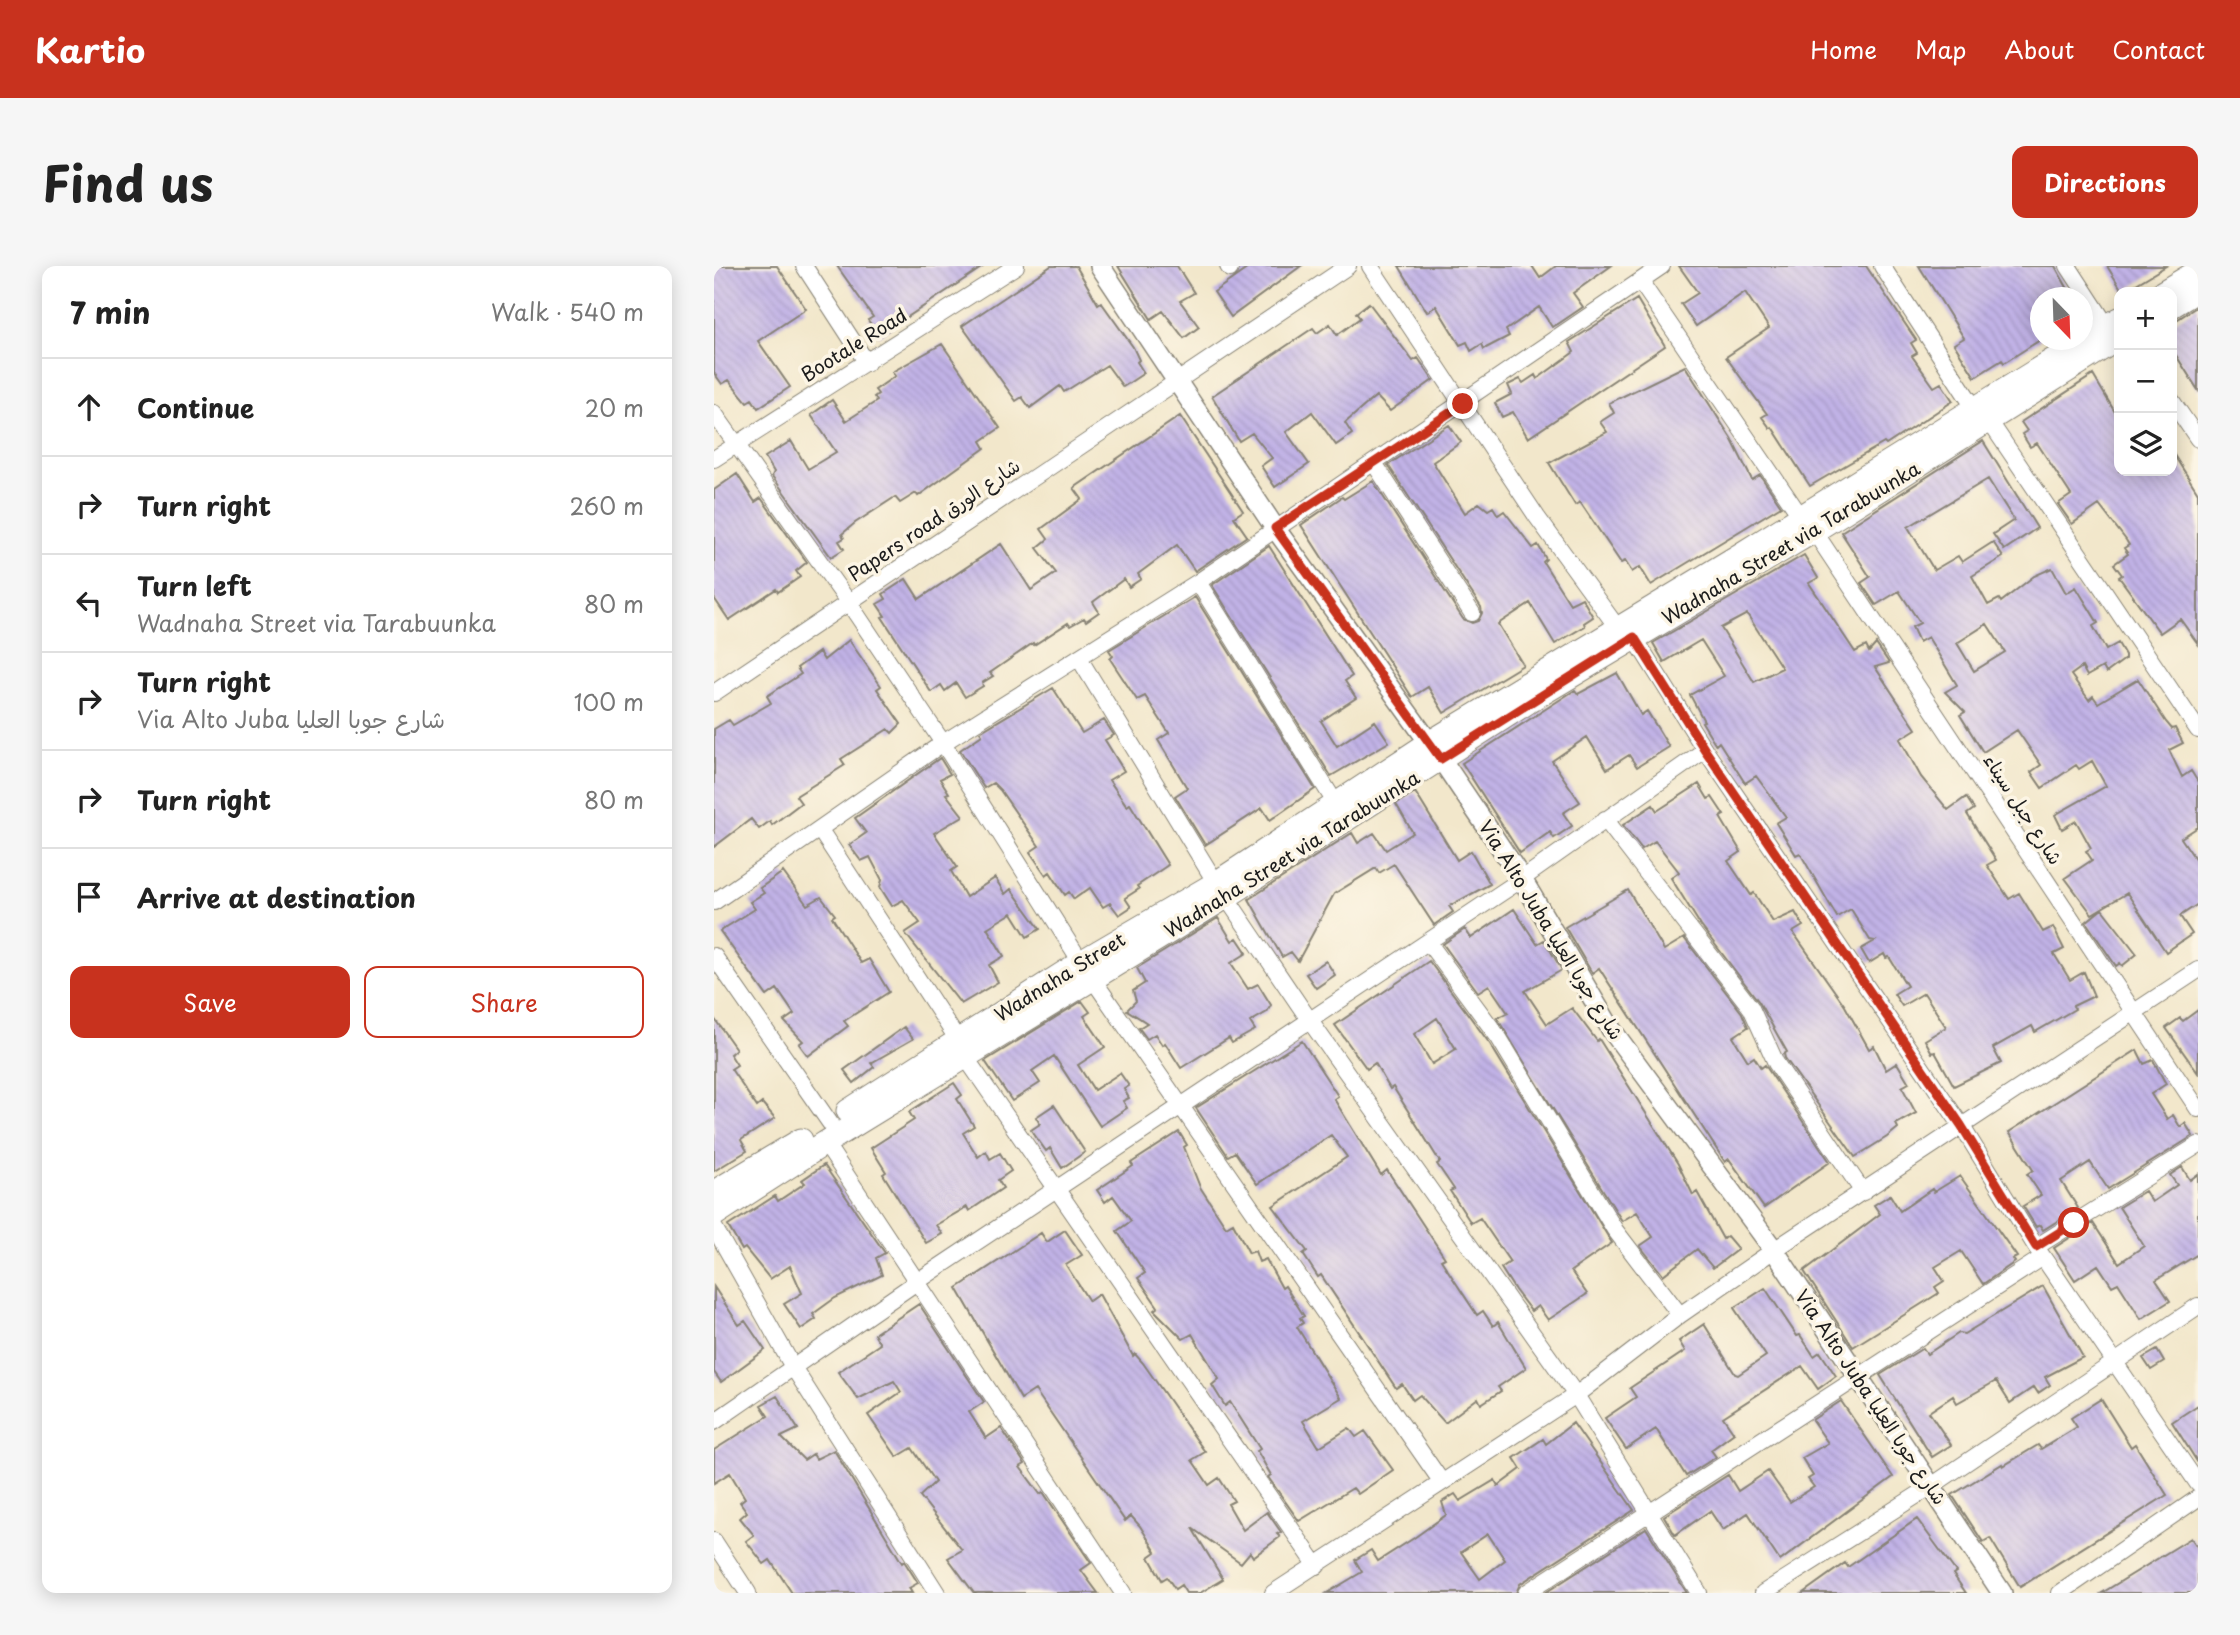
<!DOCTYPE html>
<html lang="en">
<head>
<meta charset="utf-8">
<style>
  :root { --surface:#fff; --page:#f6f6f6; --text:#222; --muted:#767676; --line:#e0e0e0; --accent:#c8321e }
  body { margin:0; font-family:"Playpen Sans","Playpen Sans Arabic",sans-serif; background:var(--page); color:var(--text) }
  .controls { position:absolute; right:21px; top:21px; display:grid; overflow:hidden; border-radius:14px; box-shadow:0 4px 18px #0003 }
  .controls button { width:63px; height:63px; display:grid; place-items:center; padding:0; border:0; border-bottom:2px solid var(--line); background:var(--surface); color:var(--text); font:35px sans-serif }
  .compass { position:absolute; left:1316px; top:21px; width:63px; height:63px; border-radius:50%; background:var(--surface); box-shadow:0 4px 18px #0003; rotate:157deg }
  .stop { position:absolute; width:21px; height:21px; margin:-16px; border:5px solid #c8321e; border-radius:50%; background:#fff }
  .stop.end { background:#c8321e; border-color:#fff; box-shadow:0 2px 7px #0008 }
  .list { margin:0; padding:0; list-style:none }
  h2 { display:flex; justify-content:space-between; align-items:center; height:91px; margin:0; padding:0 28px; font-size:30px }
  h2 small { font-size:23px; font-weight:400; color:var(--muted) }
  .list li { display:grid; grid-template-columns:46px 1fr auto; gap:21px; align-items:center; box-sizing:border-box; height:98px; padding:0 28px; border-top:2px solid var(--line) }
  .list b { display:block; font-size:26px; white-space:nowrap }
  .list p { margin:0; font-size:23px; white-space:nowrap; color:var(--muted) }
  .list em { font-size:23px; font-style:normal; color:var(--muted) }
  .actions { display:flex; gap:14px; padding:21px 28px }
  .actions a { flex:1; padding:16px 0; border:2px solid var(--accent); border-radius:14px; text-align:center; font-size:24px; color:var(--accent) }
  .actions .main { background:var(--accent); color:#fff }
  .icon { flex:none; width:38px; height:38px; fill:none; stroke:currentColor; stroke-width:2; stroke-linecap:round; stroke-linejoin:round }
  .map { position:relative; flex:none; width:1484px; height:1327px; overflow:hidden; border-radius:14px }
  header { display:flex; align-items:center; gap:42px; box-sizing:border-box; height:98px; padding:0 35px; background:var(--accent); color:#fff }
  header strong { font-size:33px }
  nav { display:flex; gap:38px; margin-inline-start:auto; font-size:24px }
  .intro { display:flex; align-items:center; justify-content:space-between; box-sizing:border-box; height:168px; padding:0 42px }
  h1 { margin:0; font-size:49px }
  .button { padding:18px 32px; border-radius:14px; background:var(--accent); color:#fff; font-size:24px; font-weight:700 }
  main { display:flex; gap:42px; padding:0 42px }
  aside { flex:1; background:var(--surface); border-radius:14px; box-shadow:0 4px 18px #0003 }
  .map>svg:first-child { display:block }
  .building { fill:url(#building-back-hatch); fill-rule:evenodd }
  .lines { fill:none; stroke-linecap:round; stroke-linejoin:round }
  .minor-casing { stroke:#878274; stroke-width:18 }
  .tertiary-casing { stroke:#878274; stroke-width:22 }
  .secondary-casing { stroke:#878274; stroke-width:25 }
  .minor { stroke:#fff; stroke-width:16 }
  .tertiary { stroke:#fff; stroke-width:19 }
  .secondary { stroke:#fff; stroke-width:23 }
  .route { stroke:#c8321e; stroke-width:9 }
  .labels { text-anchor:middle; stroke-width:7; stroke-linejoin:round; paint-order:stroke }
  .street-label { font-size:19px; fill:#1c1c1c; stroke:#fcf5e5 }
</style>
</head>
<body>
<header>
<strong>Kartio</strong>
<nav><a>Home</a><a>Map</a><a>About</a><a>Contact</a></nav>
</header>
<div class="intro"><h1>Find us</h1><a class="button">Directions</a></div>
<main>
<aside>
<h2>7 min<small>Walk · 540 m</small></h2>
<ul class="list">
<li><svg class="icon" aria-label="ahead" viewBox="0 0 24 24"><path d="M12 20V5M6 11l6-6 6 6"/></svg><div><b>Continue</b></div><em>20 m</em></li>
<li><svg class="icon" aria-label="right" viewBox="0 0 24 24"><path d="M7 20v-9h11M14 6l5 5-5 5"/></svg><div><b>Turn right</b></div><em>260 m</em></li>
<li><svg class="icon" aria-label="left" viewBox="0 0 24 24"><path d="M17 20v-9H6M10 6l-5 5 5 5"/></svg><div><b>Turn left</b><p>Wadnaha Street via Tarabuunka</p></div><em>80 m</em></li>
<li><svg class="icon" aria-label="right" viewBox="0 0 24 24"><path d="M7 20v-9h11M14 6l5 5-5 5"/></svg><div><b>Turn right</b><p>Via Alto Juba شارع جوبا العليا</p></div><em>100 m</em></li>
<li><svg class="icon" aria-label="right" viewBox="0 0 24 24"><path d="M7 20v-9h11M14 6l5 5-5 5"/></svg><div><b>Turn right</b></div><em>80 m</em></li>
<li><svg class="icon" aria-label="arrive" viewBox="0 0 24 24"><path d="M6 21V4h12l-3 4 3 4H6"/></svg><div><b>Arrive at destination</b></div></li>
</ul>
<div class="actions"><a class="main">Save</a><a>Share</a></div>
</aside>
<div class="map">
<svg width="1484" height="1327" viewBox="0 0 1484 1327">
  <defs>
    <pattern id="building-back-hatch" width="6" height="6" patternUnits="userSpaceOnUse" patternTransform="scale(1.75)"><rect width="6" height="6" fill="#c1b2e6"/><path d="M-1 5l2 2M0 0l6 6M5-1l2 2" fill="none" stroke="#a598c5"/></pattern>
  </defs>
  <rect width="100%" height="100%" fill="#fcf5e5"/>
  <filter id="ink" filterUnits="userSpaceOnUse"><feTurbulence type="fractalNoise" baseFrequency=".0143" numOctaves="2"/><feDisplacementMap in="SourceGraphic" scale="14" xChannelSelector="R" yChannelSelector="G"/><feConvolveMatrix kernelMatrix="1 2 1 2 8 2 1 2 1" color-interpolation-filters="sRGB"/></filter>
  <filter id="wash" filterUnits="userSpaceOnUse"><feTurbulence type="fractalNoise" baseFrequency=".00686" numOctaves="4" result="noise"/><feDisplacementMap in="SourceGraphic" scale="28" xChannelSelector="R" yChannelSelector="G"/><feGaussianBlur stdDeviation="1.57" result="paint"/><feColorMatrix in="noise" values="0 0 0 0 0 0 0 0 0 0 0 0 0 0 0 0 0 1.4 0 .05"/><feComposite in="paint" operator="in"/></filter>
  <g filter="url(#wash)">
    <rect width="100%" height="100%" fill="#f2e7cb"/>
    <g id="blocks">
      <path class="building" d="M0 0H63L92 43 44 75 76 121 44 142 38 133 33 136 15 114 8 118 0 107Z
        M123 0H270L165 70 154 54 159 51Z
        M337 0H362L384 38 387 36 419 81 425 94 423 96 430 107 409 121 393 99 350 126 346 120 316 142 308 131 302 135 248 60Z
        M404 0H463L480 27 466 35 485 61 470 72 449 45 437 53Z
        M537 0H587L517 51 500 26Z
        M685 0H818L826 12 842 0H897L859 27 869 41 844 58 838 61 825 41 792 64 795 70 770 83 768 78 757 85 753 76 746 79 722 40 713 46Z
        M965 0H1152L1202 74 1197 77 1203 87 1198 90 1220 121 1227 117 1239 135 1172 179 1170 177 1096 220 1058 161 1056 162 1048 151 1053 148 1012 91 1055 62 1031 26 982 60 967 38 984 27Z
        M1205 0H1341L1359 32H1326V74L1290 97 1288 94 1261 111 1240 78 1250 72Z
        M1393 0H1452L1409 26Z
        M923 33 951 80 814 172 799 146 788 151 781 137 798 128 794 119 806 113 809 117 821 109 823 113 860 86 855 76Z
        M655 37 699 95 704 92 719 114 676 145 662 130 631 157 638 168 622 179 598 146 572 166 595 198 561 221 547 200 558 192 538 167 525 175 498 130 599 62 603 67 616 58 623 69 646 52 642 47Z
        M1484 40V124L1458 83V57Z
        M228 78 286 162 267 175 271 182 204 230 202 227 186 237 181 231 141 257 128 268 130 272 125 275 130 283 117 291 58 210 60 206 51 191 77 175 94 203 122 186 97 149 118 134 132 155 163 135 160 131 164 128 161 124 181 110 178 106Z
        M971 100 1017 172 1038 214 1046 209 1067 240 937 319 926 301 918 306 911 295 907 297 866 236 861 239 835 197 893 166 886 156 900 147 895 137Z
        M1379 109 1405 153V205H1458V186L1484 227V378L1466 353 1446 367 1405 311 1408 309 1400 298 1414 288 1410 282 1415 279 1412 274 1385 239 1358 258 1344 238 1357 229 1323 177 1316 181 1308 168 1313 165 1307 156Z
        M466 150 529 245 520 251 533 270 481 305 463 279 424 308 427 313 415 321 410 313 379 336 385 346 372 355 370 352 356 360 354 357 320 379 319 377 276 407 279 410 268 417 269 420 251 431 242 417 231 425 227 419 217 426 168 351 171 350 163 338 172 333 169 328 192 313 205 333 287 278 317 324 342 307 323 282 334 273 327 263 368 233 360 222Z
        M735 159 747 176 719 196 751 247 765 237 774 244 779 241 784 249 790 245 819 282 824 279 832 293 829 296 856 338 868 332 879 351 870 357 871 360 841 378 816 337 784 358 809 399 730 447 714 421 698 431 587 259 628 231 630 233 659 215 749 353 758 357 764 355 768 347 767 341 674 199Z
        M1269 175 1323 262 1290 284 1279 268 1300 254 1274 213 1194 261 1220 304 1244 290 1248 296 1279 276 1289 291 1258 310 1274 339 1285 333 1287 336 1320 310 1338 302 1352 327 1362 321 1384 357 1379 360 1392 384 1404 377 1411 389V393L1392 407 1389 401 1373 410 1368 401 1357 409 1375 434 1379 430 1384 437 1424 413 1452 456 1458 463 1461 462 1469 477 1455 484 1468 511 1477 505 1484 516V561L1467 572 1484 597V638L1466 650 1478 668 1452 686 1413 627 1378 648 1351 612 1378 594 1372 585 1377 582 1362 555 1348 563 1341 549 1392 520 1378 495 1365 503 1362 499 1328 522 1317 506 1327 499 1303 464 1269 486 1246 449 1251 446 1231 426 1243 419 1214 371 1205 376 1198 361 1206 357 1185 325 1162 339 1147 317 1156 311 1127 266ZM1273 358 1291 386 1260 405 1243 377Z
        M23 208 41 236 47 232 93 296 82 305 86 311 64 326 62 323 15 354 0 332V224Z
        M555 280 638 410 631 415 642 432 607 455 623 480 661 455 675 476 617 510 498 319Z
        M1090 289 1104 312 1095 317 1141 386 1152 380 1155 386 1162 378 1175 397 1161 401 1202 463 1186 473 1207 511 1234 544 1252 531 1260 543 1253 548 1282 594 1273 599 1295 633 1305 627 1329 666 1339 661 1350 683 1340 688 1356 714 1370 706 1380 730 1359 740 1361 743 1321 766 1318 760 1279 782 1287 797 1240 820 1221 786 1218 787 1211 774 1232 761 1210 727 1188 740 1180 728 1193 720 1175 691 1172 692 1170 688 1155 697 1147 683 1161 675 1156 674 1137 643 1123 651 1086 587 1082 589 1062 557 1072 551 1042 510 1031 517 1005 476 1002 479 988 456 990 455 976 429 1010 410 987 374 950 396 939 377ZM1033 348 1068 402 1040 416 1007 362Z
        M481 331 601 523 556 554 548 542 491 579 461 530 473 522 444 474 455 467 431 430 423 434 396 393 399 390 395 384Z
        M135 374 167 420 163 423 187 458 178 467 174 463 127 493 131 499 82 530 87 537 58 559 56 555 45 563 37 553 0 581V463L15 454 19 459 57 437 53 430 87 408 83 402 105 386 110 394Z
        M903 407 927 449 933 445 955 481 923 501 915 489 893 503 873 471 838 495 866 536 849 547 858 560 840 572 836 566 806 587 748 497 861 424 864 428Z
        M339 422 368 467 390 454 400 469 391 474 410 505 395 514 413 540 416 538 454 599 423 620 425 623 411 632 417 641 405 649 396 637 389 641 376 622 360 633 355 626 351 629 336 606 332 609 316 586 325 580 286 524 279 517 270 522 246 484 268 469 266 466Z
        M226 492 236 508 226 513 235 527 232 528 249 550 220 567 243 601 237 605 252 631 281 612 291 628 297 623 326 663 313 671 298 647 273 662 290 690 275 699 284 716 247 738 191 667 206 657 189 634 178 640 166 621 168 614 156 591 147 595 135 579 152 567 141 552Z
        M985 518 994 533 998 531 1010 549 1006 551 1027 586 1014 595 1037 629 1040 627 1059 656 1081 646 1089 660 1079 666 1131 740 1155 783 1160 780 1172 804 1183 797 1195 817 1188 821 1202 847 1182 858 1184 862 1173 871 1141 891 1071 792 1070 788 1073 786 1045 736 987 660 957 612 965 606 941 575 928 583 909 559 939 539 943 545Z
        M701 526 743 594 757 585 776 618 735 640 739 646 720 659 680 598 665 607 662 602 620 628 584 695 577 686 568 691 535 633 638 567 644 577 660 567 672 584 699 567 682 538Z
        M69 606 93 639 107 631 121 649 118 651 147 697 155 693 175 726 130 755 134 760 94 790 85 778 89 775 70 755 80 748 63 723 53 730 6 665 41 643 36 636 50 627 46 622Z
        M914 624 950 684 970 672 1028 747 1034 761 1019 771 1034 795 1040 791 1047 802 1051 799 1116 896 1050 942 1015 893 1011 896 885 702 878 707 851 661Z
        M800 643 823 678 830 674 848 704 811 725 833 758 858 742 883 775 885 773 964 898 979 929 983 926 1009 973 1013 970 1024 983 999 1002 983 983 949 1009 926 980 939 971 923 946 908 955 783 752 794 747 775 719 764 726 729 678 751 663 757 672Z
        M1388 643 1423 688 1408 700 1406 697 1402 700 1372 656Z
        M504 652 518 675 523 672 533 687 517 697 534 723 544 718 557 739 553 746 536 756 541 764 518 777 515 772 467 802 451 777 448 779 441 768 433 773 425 762 433 757 413 744 422 735 419 725 431 717 423 702Z
        M612 695 621 709 602 722 592 708Z
        M715 695 776 778 898 977 857 1005 873 1028 834 1054 824 1040 817 1045 801 1024 787 1002 796 996 766 952 757 957 736 925 740 923 723 898 726 896 679 821 676 823 661 797 653 803 621 759ZM723 752 742 783 718 798 700 768Z
        M368 735 376 746 370 750 391 781 364 799 380 824 406 807 415 820 410 823 415 832 409 835 413 842 386 860 340 790 318 805 326 817 298 835 271 795Z
        M1484 744V807L1452 762 1466 752 1469 755Z
        M0 752 22 783 16 788 23 799 17 803 43 841 48 837 61 852 27 874 33 885 0 905Z
        M190 761 199 773 157 797 160 801 140 817 130 804Z
        M588 775 624 830 620 833 667 909 673 904 731 992 727 994 763 1049 769 1045 779 1060 784 1056 812 1102 784 1121 787 1125 767 1138 764 1132 731 1157 706 1129 699 1134 688 1118 682 1122 607 1009 604 1011 589 988 593 985 559 940 633 891 617 869 543 918 521 886 514 890 482 842Z
        M1423 784 1430 798 1439 794 1452 818 1437 828 1453 853 1459 849 1466 861 1471 857 1479 870 1394 923 1376 896 1347 915 1364 942 1329 964 1326 959 1322 961 1309 940 1327 929 1313 908 1319 904 1295 866Z
        M240 817 248 829 243 833 260 860 249 867 264 891 272 885 276 893 286 887 297 905 284 914 289 922 255 945 253 941 222 959 228 968 212 977 169 908 172 906 157 882 200 854 195 846Z
        M340 839 371 886 348 902 336 882 332 885 317 864 326 858 322 851Z
        M465 866 473 879 470 881 486 921 512 961 519 957 535 987 541 985 545 996 552 993 568 1022 571 1020 590 1050 586 1052 589 1057 583 1061 627 1132 589 1155 605 1181 635 1162 642 1171 651 1165 679 1204 644 1228 639 1222 585 1255 554 1211 557 1209 543 1185 546 1183 516 1136 511 1140 498 1119 505 1113 478 1068 469 1073 440 1044 444 1041 424 1012 431 1007 403 965 417 955 399 930 391 936 383 924 419 900 417 897Z
        M110 899 171 987 162 992 168 1009 121 1032 99 1048 102 1053 87 1063 70 1038 88 1027 76 1000 56 1013 31 982 28 984 14 960 61 930 64 935 91 917 88 914Z
        M1468 901 1476 914 1484 908V988L1442 1014 1456 1035 1427 1053 1404 1017 1398 1020 1384 999 1361 1014 1340 982 1379 957 1405 997 1430 980 1405 941 1431 925 1438 936 1463 919 1456 909Z
        M1246 910 1303 991 1299 993 1301 996 1269 1018 1247 985 1221 1001 1230 1015 1221 1021 1225 1027 1139 1081 1090 1005 1166 948 1160 939 1176 929 1186 945 1218 923 1220 926Z
        M351 964 368 989 352 999 375 1035 385 1028 419 1090 421 1088 429 1097 491 1186 478 1194 495 1219 505 1212 520 1235 514 1238 529 1264 553 1246 567 1266 563 1268 566 1271 539 1291 536 1286 527 1297 478 1262 509 1313 486 1327H472L467 1319 461 1323 453 1311 448 1314 435 1291 442 1286 426 1260 417 1250 411 1255 321 1124 307 1133 243 1022 327 967 333 976Z
        M1329 1020 1369 1091 1331 1111 1336 1119 1324 1127 1320 1121 1296 1137 1282 1115 1243 1137 1239 1130 1215 1146 1237 1179 1218 1191 1166 1109 1209 1082 1213 1088 1245 1067 1250 1068Z
        M0 1021 25 1059 31 1055 51 1084 7 1116 0 1106Z
        M1051 1022 1083 1070 1086 1069 1100 1090 1106 1086 1122 1110 1104 1123 1088 1100 1009 1151 1020 1167 997 1184 1002 1191 972 1210 942 1163 912 1183 891 1152 922 1131 916 1122 971 1085 965 1075 990 1058 1021 1108 1024 1109 1052 1090 1020 1042Z
        M205 1038 270 1136 255 1146 272 1172 287 1162 311 1198 306 1201 326 1228 329 1226 377 1297 367 1304 384 1327H260L234 1292 248 1284 206 1230 221 1216 198 1182 183 1191 154 1149 187 1126 180 1115 144 1133 124 1106 166 1078 160 1068Z
        M1443 1084 1450 1096 1437 1104 1429 1092Z
        M63 1130 84 1163 67 1171 90 1194 99 1188 102 1193 120 1184 188 1297 190 1295 204 1317 195 1322 198 1327H78L56 1294 50 1298 32 1275 40 1269 26 1252 33 1246 26 1236 31 1232 16 1207 0 1217V1184L54 1150 47 1139Z
        M1387 1133 1417 1181 1421 1178 1453 1229 1306 1321 1276 1272 1269 1276 1238 1229 1288 1198 1289 1200 1324 1179 1327 1183 1363 1161 1357 1152Z
        M1127 1135 1179 1211 1066 1295 1034 1247 1009 1264 996 1245 961 1269 950 1250 1014 1209 1024 1225 1054 1205 1076 1236 1100 1221 1094 1213 1099 1210 1088 1192 1114 1177 1098 1154Z
        M1484 1139V1197L1458 1156Z
        M859 1157 920 1244 806 1318 802 1327H613L648 1306 641 1294 657 1284 664 1295 700 1272 732 1249 728 1236 741 1228 746 1235 781 1214 784 1220 807 1203 800 1192 829 1173 832 1178ZM774 1268 791 1294 766 1313 747 1286Z
        M1203 1253 1242 1306 1239 1308 1252 1327H1089L1131 1297 1134 1301Z
        M932 1262 973 1327H831Z
        M1477 1272 1484 1282V1327H1388Z"/>
    </g>
  </g>
  <g filter="url(#ink)">
    <use href="#blocks" fill-opacity="0" stroke="#878274" stroke-width="2"/>
    <g class="lines">
      <g class="minor-casing">
        <path id="minor" d="M90 0 153 97
          M514 0 516 3
          M656 0 823 251 903 361
          M1168 0 1261 143
          M1354 0 1393 60
          M926 15 1087 251
          M1458 135 1484 173
          M0 147 135 337 229 477 367 696
          M1276 156 1484 464
          M0 193 302 0
          M660 197 758 347
          M1100 265 1484 843
          M484 316 622 538
          M920 371 991 484 1247 859 1322 981 1484 1218
          M365 392 502 617
          M0 427 634 0
          M891 553 1037 742 1062 797 1149 926
          M106 564 244 774
          M512 631 596 755 862 1129 985 1327
          M0 636 229 477 484 316 948 0
          M714 676 785 772 901 964 966 1049
          M0 690 116 857
          M378 712 727 1215
          M252 792 603 1300
          M111 877 409 1327
          M0 961 79 1101 223 1327
          M1322 981 1484 879
          M0 1156 204 1015 808 613 991 484
          M0 1275 34 1327
          M559 1327 862 1129 966 1049 1060 984 1484 704
          M812 1327 1329 991
          M1049 1327 1216 1221 1484 1040
          M1346 1327 1484 1232"/>
      </g>
      <g class="tertiary-casing">
        <path id="tertiary" d="M386 0 561 262 727 493 808 613 897 763 1060 984 1288 1327"/>
      </g>
      <g class="secondary-casing">
        <path id="secondary" d="M1449 26 1484 5
          M1458 40 1484 24
          M134 845 367 696 502 617 715 477 1024 290 1405 53
          M0 926 87 874
          M0 949 111 877 512 631 814 436 1100 265 1405 72"/>
      </g>
      <use href="#minor" class="minor"/>
      <use href="#tertiary" class="tertiary"/>
      <use href="#secondary" class="secondary"/>
    </g>
  </g>
  <g class="lines" filter="url(#ink)">
    <path class="route" d="M749 138 561 262 727 493 920 371 991 484 1247 859 1322 981 1360 957"/>
  </g>
  <g class="labels">
    <g class="street-label">
      <text transform="translate(140 79) rotate(-32)" y="7">Bootale Road</text>
      <text transform="translate(220 254) rotate(-34)" y="7">Papers road شارع الورق</text>
      <text transform="translate(1077 277) rotate(-31)" y="7">Wadnaha Street via Tarabuunka</text>
      <text transform="translate(1309 543) rotate(57)" y="7">شارع جبل سيناء</text>
      <text transform="translate(578 588) rotate(-32)" y="7">Wadnaha Street via Tarabuunka</text>
      <text transform="translate(837 664) rotate(58)" y="7">Via Alto Juba شارع جوبا العليا</text>
      <text transform="translate(346 711) rotate(-32)" y="7">Wadnaha Street</text>
      <text transform="translate(1157 1131) rotate(56)" y="7">Via Alto Juba شارع جوبا العليا</text>
    </g>
  </g>
</svg>
<div class="controls">
<button>+</button>
<button>−</button>
<button><svg class="icon" aria-label="layers" viewBox="0 0 24 24"><path d="M12 4l9 5-9 5-9-5zM3 14l9 5 9-5"/></svg></button>
</div>
<svg class="compass" viewBox="-18 -18 36 36"><path d="M0-13l5 13h-10z" fill="#e53935"/><path d="M0 13l5-13h-10z" fill="#767676"/></svg>
<div class="stop" style="left:1360px;top:957px"></div>
<div class="stop end" style="left:749px;top:138px"></div>
</div>
</main>
</body>
</html>
